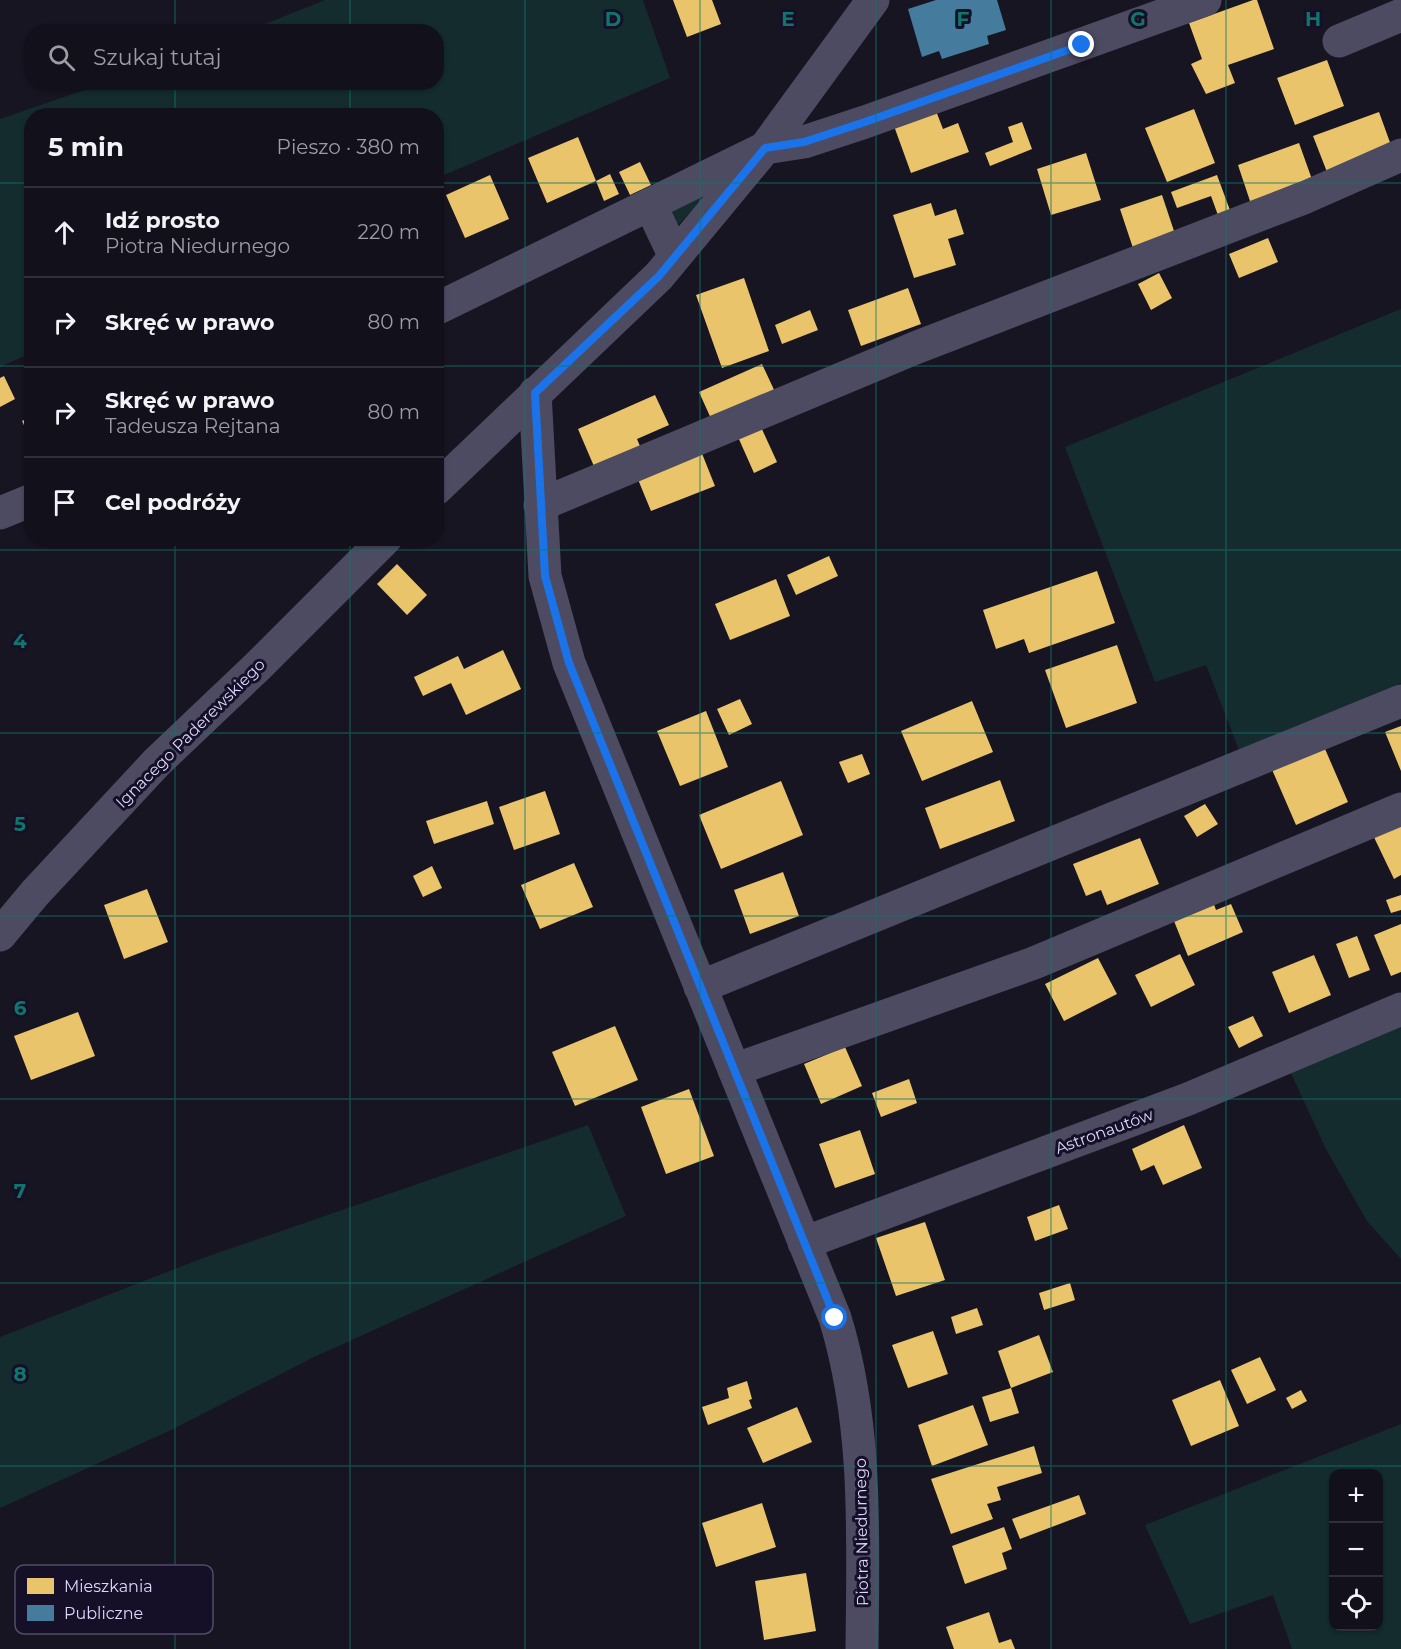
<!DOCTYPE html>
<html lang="pl">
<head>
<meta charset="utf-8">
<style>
  :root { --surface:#12101a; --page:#1b1923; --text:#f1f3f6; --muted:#9c9da2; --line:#313039 }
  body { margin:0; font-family:Montserrat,sans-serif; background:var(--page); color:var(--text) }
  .controls { position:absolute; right:18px; bottom:18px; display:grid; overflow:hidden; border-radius:12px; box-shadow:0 2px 4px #0004 }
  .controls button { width:54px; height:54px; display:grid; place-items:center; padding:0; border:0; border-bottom:2px solid var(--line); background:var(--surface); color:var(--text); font:30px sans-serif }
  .stop { position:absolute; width:18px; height:18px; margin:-14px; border:4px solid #1a73e8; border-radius:50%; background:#fff }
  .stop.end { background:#1a73e8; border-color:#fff; box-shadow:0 2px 6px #0008 }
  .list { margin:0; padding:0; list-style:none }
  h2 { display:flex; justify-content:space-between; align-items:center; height:78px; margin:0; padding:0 24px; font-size:26px }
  h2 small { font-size:20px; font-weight:400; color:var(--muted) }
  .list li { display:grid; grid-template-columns:39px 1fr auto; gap:18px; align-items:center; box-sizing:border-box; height:90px; padding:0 24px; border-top:2px solid var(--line) }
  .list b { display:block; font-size:22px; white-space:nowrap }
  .list p { margin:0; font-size:20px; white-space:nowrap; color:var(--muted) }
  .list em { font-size:20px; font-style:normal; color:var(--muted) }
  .icon { flex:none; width:33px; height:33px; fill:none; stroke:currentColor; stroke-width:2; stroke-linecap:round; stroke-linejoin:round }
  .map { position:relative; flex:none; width:1401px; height:1649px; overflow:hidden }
  .search { position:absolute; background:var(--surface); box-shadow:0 2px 4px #0004; left:24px; top:24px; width:420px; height:66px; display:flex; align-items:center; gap:15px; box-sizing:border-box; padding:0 21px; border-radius:24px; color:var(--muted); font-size:22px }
  .panel { position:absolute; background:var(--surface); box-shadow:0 2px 4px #0004; left:24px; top:108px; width:420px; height:438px; border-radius:24px }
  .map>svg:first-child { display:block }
  .green { fill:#142c2e; fill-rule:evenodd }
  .homes { fill:#e9c46a }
  .public { fill:#457b9d }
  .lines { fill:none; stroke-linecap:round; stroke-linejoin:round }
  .minor { stroke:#4d4b62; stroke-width:33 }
  .route { stroke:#1a73e8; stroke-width:8 }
  .grid { fill:none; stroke:#0f766e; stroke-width:1.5; stroke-opacity:0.55 }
  .labels { text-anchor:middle; stroke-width:6; stroke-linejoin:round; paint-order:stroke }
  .street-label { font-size:16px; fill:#ddd6fe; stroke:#151027 }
  .key { fill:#151027; stroke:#514b68; stroke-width:1.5 }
  .key-label { font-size:16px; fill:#ddd6fe }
  .grid-label { font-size:20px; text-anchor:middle; font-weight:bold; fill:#0f766e; stroke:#151027; stroke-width:6; stroke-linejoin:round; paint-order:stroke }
</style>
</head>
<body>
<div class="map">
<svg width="1401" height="1649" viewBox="0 0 1401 1649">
  <rect width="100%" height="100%" fill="#181522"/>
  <path class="green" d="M325 0H643L670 78 437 178 436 116H32L31 353 0 367V119L105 83 436 82V32L248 31Z
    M712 190 675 228 669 207Z
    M1401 309V683L1239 750 1206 665 1155 682 1065 447Z
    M1401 1021V1259L1367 1221 1326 1149 1289 1069Z
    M588 1125 626 1216 314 1357 171 1430 0 1508V1337L203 1258Z
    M1401 1424V1649H1292L1273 1595 1190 1624 1145 1525ZM1334 1474H1378V1626H1334Z"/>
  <path class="homes" d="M673 0H712L721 24 687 37Z
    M1253 0H1257L1274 49 1228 65 1235 83 1206 94 1191 64 1202 59 1189 23Z
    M1327 60 1344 106 1295 125 1277 78Z
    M1194 109 1215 163 1167 182 1145 128Z
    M936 111 943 129 958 123 969 152 911 173 894 126Z
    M1379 112 1392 148 1327 172 1313 136Z
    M1022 122 1032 149 990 166 985 153 1013 142 1008 127Z
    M578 137 596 181 610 174 619 194 604 201 596 181 547 203 528 158Z
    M1299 143 1314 185 1252 207 1238 165Z
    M1086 153 1101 200 1051 215 1037 169Z
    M640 162 651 185 630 195 619 172Z
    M490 175 509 219 465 238 446 195Z
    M1217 175 1231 213 1219 218 1211 196 1177 208 1171 192Z
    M1162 195 1175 234 1133 248 1120 209Z
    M931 203 935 216 956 209 964 234 948 239 956 265 914 278 893 215Z
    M1268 238 1278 262 1239 278 1229 254Z
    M1159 273 1172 298 1151 310 1138 284Z
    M744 278 769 351 722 368 696 295Z
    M908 288 921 324 861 346 848 310Z
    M810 310 818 330 782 344 775 325Z
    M762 364 776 394 713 423 699 392Z
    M4 376 15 399 0 407V378Z
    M655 395 669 425 637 439 642 451 596 471 578 429Z
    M32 416V442L22 421Z
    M761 427 777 462 754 473 738 437Z
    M701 451 715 486 651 511 637 477Z
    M829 556 838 576 796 595 787 575Z
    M397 564 427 595 407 615 377 584Z
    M1097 571 1115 623 1029 653 1024 639 996 649 983 610Z
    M776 579 790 616 730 640 715 604Z
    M1117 645 1137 703 1066 728 1045 670Z
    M503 650 521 689 466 715 451 683 423 696 414 677 458 656 464 669Z
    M740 699 752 724 729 735 717 709Z
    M972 701 993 752 922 781 901 731Z
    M706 711 728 767 680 786 657 731Z
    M1401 726V771L1385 732Z
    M1322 742 1348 802 1296 825 1270 765Z
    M862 754 870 774 848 783 839 762Z
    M1000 780 1015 821 940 849 925 808Z
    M781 781 803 835 721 869 699 815Z
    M545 791 560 834 514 850 499 807Z
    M487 801 494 824 434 844 426 821Z
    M1205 804 1218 824 1197 837 1184 816Z
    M1401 817V875L1394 879 1371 831Z
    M1140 838 1159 884 1107 905 1101 890 1086 896 1073 864Z
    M574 863 593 907 540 929 521 885Z
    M432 866 442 888 423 897 413 876Z
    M783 872 799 916 750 934 734 890Z
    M147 889 168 942 124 959 104 905Z
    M1401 895V910L1391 913 1386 900Z
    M1212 899 1216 910 1231 904 1243 932 1188 956 1172 916Z
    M1401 924V972L1391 976 1374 935Z
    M1357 936 1370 970 1349 978 1336 944Z
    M1180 954 1195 985 1151 1007 1135 975Z
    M1314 955 1331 995 1289 1013 1272 972Z
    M1098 958 1117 994 1064 1021 1045 984Z
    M78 1012 95 1056 31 1080 14 1036Z
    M1253 1016 1263 1036 1239 1048 1228 1027Z
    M615 1026 638 1080 575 1106 552 1052Z
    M845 1047 862 1086 821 1104 804 1064Z
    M909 1079 917 1103 881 1117 872 1093Z
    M689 1089 714 1156 666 1174 641 1107Z
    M1184 1125 1202 1168 1163 1185 1154 1165 1141 1171 1132 1149Z
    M860 1130 875 1174 835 1188 819 1144Z
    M1059 1205 1068 1229 1035 1241 1027 1217Z
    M925 1222 945 1280 896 1296 876 1238Z
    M1070 1283 1075 1300 1044 1310 1039 1293Z
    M977 1308 983 1325 956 1334 951 1317Z
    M933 1331 948 1374 908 1388 892 1345Z
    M1039 1335 1053 1372 1011 1388 1019 1413 990 1422 982 1397 1011 1388 998 1351Z
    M1260 1357 1276 1390 1247 1404 1231 1370Z
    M1220 1380 1239 1426 1191 1446 1172 1400Z
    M747 1381 752 1399 749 1400 752 1408 708 1425 702 1407 729 1398 727 1388Z
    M1301 1390 1307 1401 1292 1409 1286 1398Z
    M973 1405 988 1445 932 1466 918 1425Z
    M797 1407 812 1442 763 1463 747 1428Z
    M1034 1446 1042 1473 997 1487 1001 1500 987 1504 993 1519 951 1534 931 1479Z
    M1079 1495 1086 1514 1020 1539 1012 1519Z
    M762 1503 776 1547 716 1567 702 1523Z
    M1004 1527 1012 1549 1002 1553 1007 1569 965 1584 952 1546Z
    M806 1573 816 1631 764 1640 755 1581Z
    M989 1612 999 1643 1011 1639 1015 1649H954L946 1627Z"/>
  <path class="public" d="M936 0H997L1006 30 987 36 989 44 942 59 939 51 922 57 908 9Z"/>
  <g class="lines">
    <path class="minor" d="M1339 41 1401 15
      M650 204 675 257
      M436 309 765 148 804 142 865 122 1205 0
      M535 393 545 576 569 663 835 1318C868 1425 863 1538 862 1649
      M436 489 659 276 765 148 873 0
      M540 505 915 348 1306 197 1401 155
      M0 513 32 500
      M0 935 35 893 157 762 257 667 386 538
      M700 987 1401 701
      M734 1070 1034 963 1401 809
      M804 1243 1188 1099 1401 1009"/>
  </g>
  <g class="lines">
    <path class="route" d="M835 1318 569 663 545 576 535 393 659 276 765 148 804 142 865 122 1082 45"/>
  </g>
  <path class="grid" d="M175 0V32M350 0V32M525 0V1649M700 0V1649M876 0V1649M1051 0V1649M1226 0V1649M175 82V116M350 82V116M0 183H32M436 183H1401M0 366H32M436 366H1401M175 538V1649M350 538V1649M0 550H1401M0 733H1401M0 916H1401M0 1099H1401M0 1283H1401M0 1466H1401"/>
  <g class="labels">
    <g class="street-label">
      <text transform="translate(190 733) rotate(-45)" y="6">Ignacego Paderewskiego</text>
      <text transform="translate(1104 1131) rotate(-20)" y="6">Astronautów</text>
      <text transform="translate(861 1532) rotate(-91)" y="6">Piotra Niedurnego</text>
    </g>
  </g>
  <rect x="15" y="1565" width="198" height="69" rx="9" class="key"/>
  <rect x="27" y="1578" width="27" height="16" fill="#e9c46a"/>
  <rect x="27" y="1605" width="27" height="16" fill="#457b9d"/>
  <g class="key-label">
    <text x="64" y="1592">Mieszkania</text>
    <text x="64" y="1619">Publiczne</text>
  </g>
  <g class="grid-label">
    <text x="613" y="26">D</text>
    <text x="788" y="26">E</text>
    <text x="963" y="26">F</text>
    <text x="1138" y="26">G</text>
    <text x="1313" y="26">H</text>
    <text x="20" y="648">4</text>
    <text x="20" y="831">5</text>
    <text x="20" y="1015">6</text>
    <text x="20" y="1198">7</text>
    <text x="20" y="1381">8</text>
  </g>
</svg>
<div class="controls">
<button>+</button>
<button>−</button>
<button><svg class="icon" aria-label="locate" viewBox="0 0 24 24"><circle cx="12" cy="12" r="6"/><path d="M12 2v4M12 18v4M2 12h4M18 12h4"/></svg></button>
</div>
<div class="stop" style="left:835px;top:1318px"></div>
<div class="stop end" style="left:1082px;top:45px"></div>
<div class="search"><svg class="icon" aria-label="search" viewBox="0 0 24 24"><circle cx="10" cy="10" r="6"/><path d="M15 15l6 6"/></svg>Szukaj tutaj</div>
<section class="panel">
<h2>5 min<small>Pieszo · 380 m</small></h2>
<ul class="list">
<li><svg class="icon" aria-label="ahead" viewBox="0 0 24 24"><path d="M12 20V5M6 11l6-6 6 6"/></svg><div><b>Idź prosto</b><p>Piotra Niedurnego</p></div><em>220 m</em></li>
<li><svg class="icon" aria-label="right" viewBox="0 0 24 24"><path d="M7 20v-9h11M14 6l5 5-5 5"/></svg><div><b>Skręć w prawo</b></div><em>80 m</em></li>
<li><svg class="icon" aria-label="right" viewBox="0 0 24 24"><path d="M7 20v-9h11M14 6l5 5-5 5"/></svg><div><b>Skręć w prawo</b><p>Tadeusza Rejtana</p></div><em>80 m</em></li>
<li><svg class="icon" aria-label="arrive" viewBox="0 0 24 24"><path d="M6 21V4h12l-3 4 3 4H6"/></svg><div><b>Cel podróży</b></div></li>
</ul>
</section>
</div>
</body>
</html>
